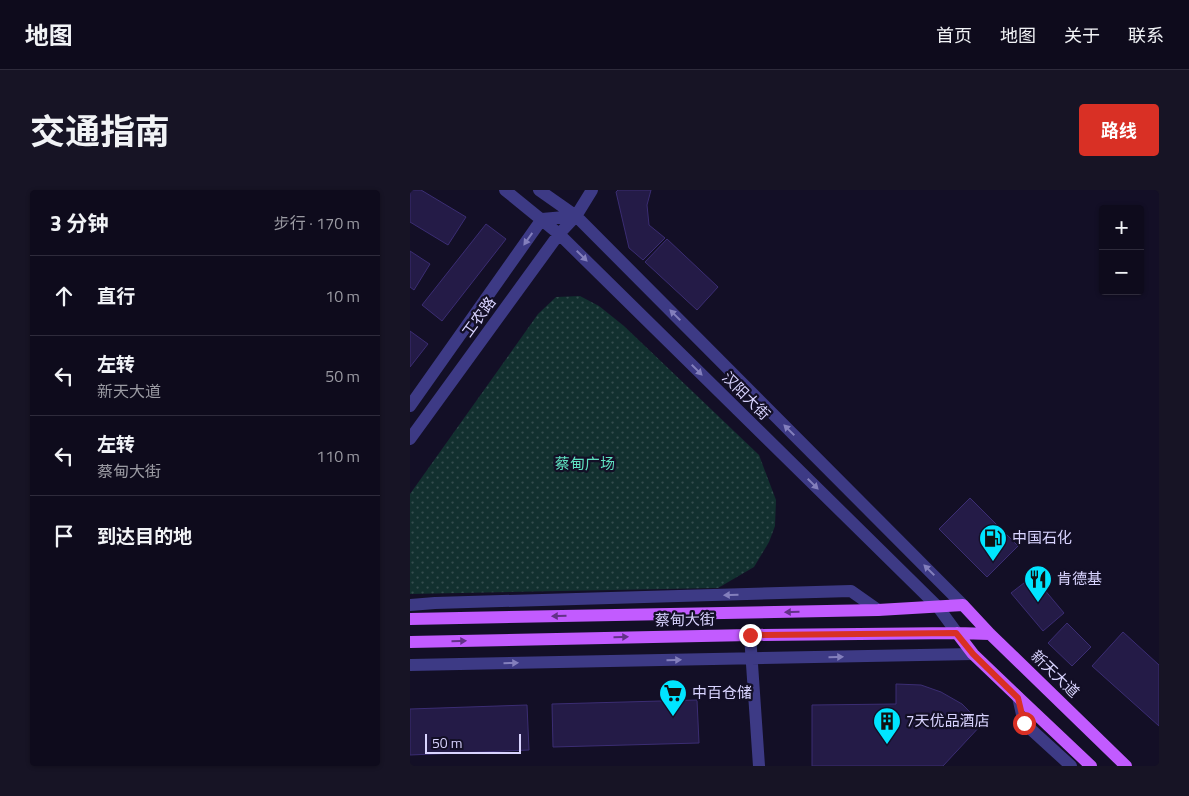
<!DOCTYPE html>
<html lang="zh">
<head>
<meta charset="utf-8">
<style>
  :root { --surface:#0e0b1c; --page:#171425; --text:#f1f3f6; --muted:#9b9ba3; --line:#2e2b3b; --accent:#d93025 }
  body { margin:0; font-family:"Titillium Web","Noto Sans SC",sans-serif; background:var(--page); color:var(--text) }
  .controls { position:absolute; right:15px; top:15px; display:grid; overflow:hidden; border-radius:5px; box-shadow:0 1px 4px #0004 }
  .controls button { width:45px; height:45px; display:grid; place-items:center; padding:0; border:0; border-bottom:1px solid var(--line); background:var(--surface); color:var(--text); font:25px sans-serif }
  .scale { position:absolute; left:15px; bottom:12px; width:96px; box-sizing:border-box; padding-left:5px; border:2px solid #d9d4ff; border-top:0; font-size:14px; line-height:18px; white-space:nowrap; color:#d9d4ff; -webkit-text-stroke:4px #130f26; paint-order:stroke }
  .stop { position:absolute; width:15px; height:15px; margin:-11px; border:4px solid #d93025; border-radius:50%; background:#fff }
  .stop.end { background:#d93025; border-color:#fff; box-shadow:0 1px 5px #0008 }
  .list { margin:0; padding:0; list-style:none }
  h2 { display:flex; justify-content:space-between; align-items:center; height:65px; margin:0; padding:0 20px; font-size:21px }
  h2 small { font-size:16px; font-weight:400; color:var(--muted) }
  .list li { display:grid; grid-template-columns:32px 1fr auto; gap:15px; align-items:center; box-sizing:border-box; height:80px; padding:0 20px; border-top:1px solid var(--line) }
  .list b { display:block; font-size:19px; white-space:nowrap }
  .list p { margin:0; font-size:16px; white-space:nowrap; color:var(--muted) }
  .list em { font-size:16px; font-style:normal; color:var(--muted) }
  .icon { flex:none; width:28px; height:28px; fill:none; stroke:currentColor; stroke-width:2; stroke-linecap:round; stroke-linejoin:round }
  .map { position:relative; flex:none; width:749px; height:576px; overflow:hidden; border-radius:5px }
  header { display:flex; align-items:center; gap:30px; box-sizing:border-box; height:70px; padding:0 25px; background:var(--surface); border-bottom:1px solid var(--line) }
  header strong { font-size:24px }
  nav { display:flex; gap:28px; margin-inline-start:auto; font-size:18px }
  .intro { display:flex; align-items:center; justify-content:space-between; box-sizing:border-box; height:120px; padding:0 30px }
  h1 { margin:0; font-size:35px }
  .button { padding:12px 22px; border-radius:5px; background:var(--accent); color:#fff; font-size:18px; font-weight:700 }
  main { display:flex; gap:30px; padding:0 30px }
  aside { flex:1; background:var(--surface); border-radius:5px; box-shadow:0 1px 4px #0004 }
  .map>svg:first-child { display:block }
  .park { fill:url(#park-dots) }
  .building { fill:#241b47; stroke:#3b2d73 }
  .lines { fill:none; stroke-linecap:round; stroke-linejoin:round }
  .minor { stroke:#3d3a85; stroke-width:12 }
  .major { stroke:#c25bff; stroke-width:12 }
  .oneway { fill:#837fbc }
  .oneway2 { fill:#623188 }
  .route { stroke:#d93025; stroke-width:6 }
  .labels { text-anchor:middle; stroke-width:4.5; stroke-linejoin:round; paint-order:stroke }
  .street-label { font-size:15px; fill:#d9d4ff; stroke:#130f26 }
  .park-label { font-size:15px; fill:#5fe0c0; stroke:#130f26 }
  .poi-label { font-size:15px; fill:#d9d4ff; stroke:#130f26; text-anchor:start }
</style>
</head>
<body>
<header>
<strong>地图</strong>
<nav><a>首页</a><a>地图</a><a>关于</a><a>联系</a></nav>
</header>
<div class="intro"><h1>交通指南</h1><a class="button">路线</a></div>
<main>
<aside>
<h2>3 分钟<small>步行 · 170 m</small></h2>
<ul class="list">
<li><svg class="icon" aria-label="ahead" viewBox="0 0 24 24"><path d="M12 20V5M6 11l6-6 6 6"/></svg><div><b>直行</b></div><em>10 m</em></li>
<li><svg class="icon" aria-label="left" viewBox="0 0 24 24"><path d="M17 20v-9H6M10 6l-5 5 5 5"/></svg><div><b>左转</b><p>新天大道</p></div><em>50 m</em></li>
<li><svg class="icon" aria-label="left" viewBox="0 0 24 24"><path d="M17 20v-9H6M10 6l-5 5 5 5"/></svg><div><b>左转</b><p>蔡甸大街</p></div><em>110 m</em></li>
<li><svg class="icon" aria-label="arrive" viewBox="0 0 24 24"><path d="M6 21V4h12l-3 4 3 4H6"/></svg><div><b>到达目的地</b></div></li>
</ul>
</aside>
<div class="map">
<svg width="749" height="576" viewBox="0 0 749 576">
  <defs>
    <pattern id="park-dots" width="8" height="8" patternUnits="userSpaceOnUse" patternTransform="scale(1.25)"><rect width="8" height="8" fill="#12302f"/><path d="M2 2h.1M6 6h.1" fill="none" stroke="#344d4e" stroke-width="1.8" stroke-linecap="round"/></pattern>
  </defs>
  <rect width="100%" height="100%" fill="#130f26"/>
  <path class="park" d="M170 106 189 116 214 136 349 265 366 310 365 336 359 352 344 377 308 398 0 404V304L128 124 146 107Z"/>
  <path class="building" d="M0 0H11L56 27 38 55 0 32Z
    M208 0H241L237 15 239 35 255 48 233 70 219 58 206 2Z
    M76 34 96 49 32 131 12 115Z
    M257 49 308 97 287 120 235 72Z
    M0 61 20 74 4 100 0 97Z
    M0 141 18 154 0 177Z
    M560 308 608 356 577 387 529 339Z
    M623 386 654 423 633 441 601 403Z
    M657 433 681 457 662 476 638 453Z
    M713 442 749 475V536L682 476Z
    M486 494 511 495 531 502 552 514 572 534 533 576H402V515L486 514Z
    M287 510 289 553 143 557 142 514Z
    M117 515 119 560 0 565V519Z"/>
  <g class="lines">
    <path class="minor" d="M95 0 149 44 528 417 547 443
      M129 0 166 26 553 415
      M166 26 182 0
      M0 216 132 29 166 26 149 44 0 249
      M0 415 25 413 441 401 468 420
      M340 445 349 576
      M0 475 563 464
      M608 507 614 533 661 576"/>
    <path class="major" d="M0 429 468 420 553 415 580 444 716 576
      M547 443 563 464 608 507 681 576
      M0 452 340 445 547 443 580 444"/>
  </g>
  <defs><path id="oneway-solid" d="M-6-.8H1V-3.2L6.5 0L1 3.2V.8H-6Z" transform="scale(1.25)"/></defs>
  <g class="oneway">
    <use href="#oneway-solid" transform="translate(118 49) rotate(125)"/>
    <use href="#oneway-solid" transform="translate(172 66) rotate(45)"/>
    <use href="#oneway-solid" transform="translate(265 125) rotate(-135)"/>
    <use href="#oneway-solid" transform="translate(287 180) rotate(45)"/>
    <use href="#oneway-solid" transform="translate(379 240) rotate(-135)"/>
    <use href="#oneway-solid" transform="translate(403 294) rotate(45)"/>
    <use href="#oneway-solid" transform="translate(519 380) rotate(-135)"/>
    <use href="#oneway-solid" transform="translate(321 405) rotate(178)"/>
    <use href="#oneway-solid" transform="translate(426 467) rotate(-1)"/>
    <use href="#oneway-solid" transform="translate(264 470) rotate(-1)"/>
    <use href="#oneway-solid" transform="translate(101 473) rotate(-1)"/>
  </g>
  <g class="oneway2">
    <use href="#oneway-solid" transform="translate(382 422) rotate(179)"/>
    <use href="#oneway-solid" transform="translate(149 426) rotate(179)"/>
    <use href="#oneway-solid" transform="translate(211 447) rotate(-1)"/>
    <use href="#oneway-solid" transform="translate(49 451) rotate(-1)"/>
  </g>
  <g class="lines">
    <path class="route" d="M340 445 546 443 563 464 608 508 614 533"/>
  </g>
  <defs>
    <g id="fuel-pin" transform="scale(1.4375)"><path d="M0 17L-7.5 6A9.5 9.5 0 1 1 7.5 6Z" fill="#00e5ff" stroke="#130f26"/><path d="M-5.5-6h7V0h2V4h1.3V-2.5L3-4.5l.8-.8L6-3V5H2.5V1h-1V6h-7ZM-4.2-4.7v3.2H.2V-4.7Z" fill="#111"/></g>
    <g id="restaurant-pin" transform="scale(1.4375)"><path d="M0 17L-7.5 6A9.5 9.5 0 1 1 7.5 6Z" fill="#00e5ff" stroke="#130f26"/><path d="M-5-6h1v4h1v-4h1v4h1v-4h1v5L-1.5 .5V6h-2V.5L-5-1ZM5-6V6H3V1.5H1.5Q1.5-4 5-6Z" fill="#111"/></g>
    <g id="supermarket-pin" transform="scale(1.4375)"><path d="M0 17L-7.5 6A9.5 9.5 0 1 1 7.5 6Z" fill="#00e5ff" stroke="#130f26"/><path d="M-6-5.5h2.5l.6 2H6L4.5 2H-2.5L-4.4-4H-6ZM-1.5 3.2a1.3 1.3 0 1 0 .1 0ZM3 3.2a1.3 1.3 0 1 0 .1 0Z" fill="#111"/></g>
    <g id="building-pin" transform="scale(1.4375)"><path d="M0 17L-7.5 6A9.5 9.5 0 1 1 7.5 6Z" fill="#00e5ff" stroke="#130f26"/><path d="M-4-6H4V6H1V3H-1V6H-4ZM-2.5-4.3h1.7v1.8h-1.7ZM.8-4.3h1.7v1.8H.8ZM-2.5-1h1.7V.8h-1.7ZM.8-1h1.7V.8H.8Z" fill="#111"/></g>
  </defs>
  <g fill-rule="evenodd">
    <use href="#fuel-pin" x="583" y="348"/>
    <use href="#restaurant-pin" x="628" y="389"/>
    <use href="#supermarket-pin" x="263" y="503"/>
    <use href="#building-pin" x="477" y="531"/>
  </g>
  <g class="labels">
    <g class="street-label">
      <text transform="translate(69 127) rotate(-54)" y="5">工农路</text>
      <text transform="translate(336 206) rotate(45)" y="5">汉阳大街</text>
      <text transform="translate(275 430) rotate(-1)" y="5">蔡甸大街</text>
      <text transform="translate(645 484) rotate(44)" y="5">新天大道</text>
    </g>
    <g class="park-label">
      <text x="175" y="279">蔡甸广场</text>
    </g>
    <g class="poi-label">
      <text x="602" y="353">中国石化</text>
      <text x="647" y="394">肯德基</text>
      <text x="282" y="508">中百仓储</text>
      <text x="496" y="536">7天优品酒店</text>
    </g>
  </g>
</svg>
<div class="controls">
<button>+</button>
<button>−</button>
</div>
<div class="scale">50 m</div>
<div class="stop" style="left:614px;top:533px"></div>
<div class="stop end" style="left:340px;top:445px"></div>
</div>
</main>
</body>
</html>
